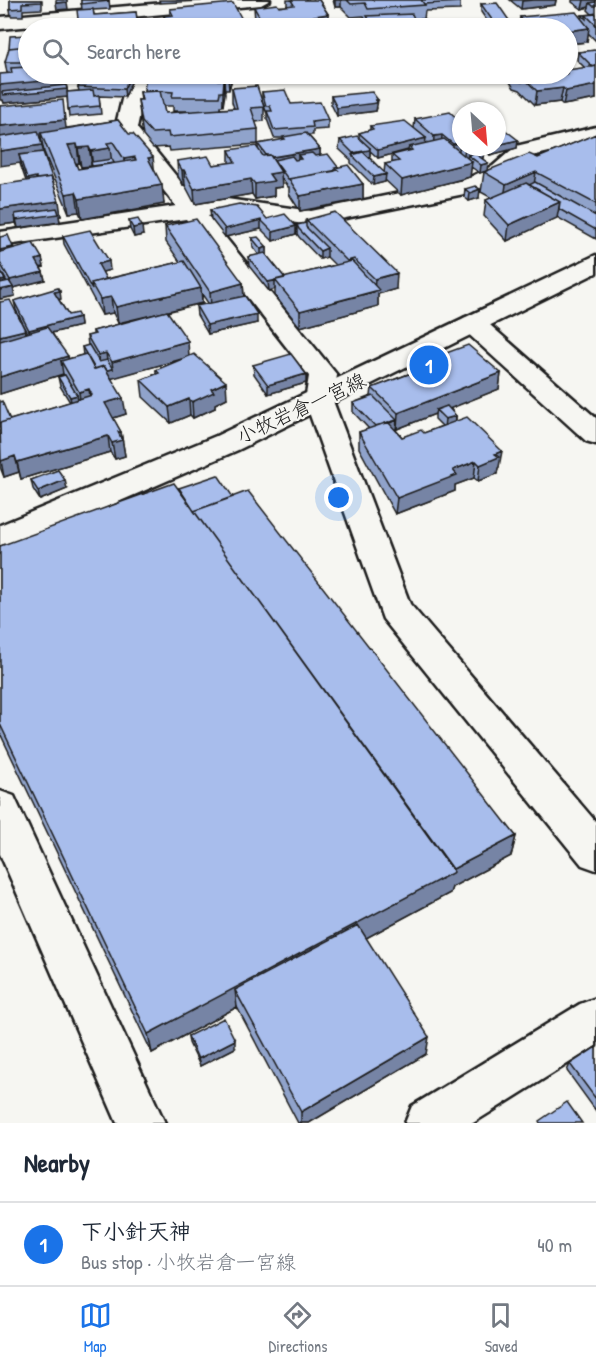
<!DOCTYPE html>
<html lang="en">
<head>
<meta charset="utf-8">
<style>
  :root { --surface:#fff; --page:#f2f2f3; --text:#1f2937; --muted:#747a83; --line:#e0e1e3; --accent:#1a73e8 }
  body { margin:0; font-family:"Patrick Hand","Klee One",sans-serif; background:var(--page); color:var(--text) }
  .compass { position:absolute; left:452px; top:102px; width:54px; height:54px; border-radius:50%; background:var(--surface); box-shadow:0 2px 4px #0004; rotate:154deg }
  .you { position:absolute; left:339px; top:498px; width:21px; height:21px; margin:-15px; border:4px solid #fff; border-radius:50%; background:#1a73e8; box-shadow:0 0 0 9px #1a73e833 }
  .badge { display:grid; place-items:center; width:39px; height:39px; border-radius:50%; background:var(--accent); color:#fff; font-size:20px; font-weight:700 }
  .pin { position:absolute; translate:-50% -50%; border:3px solid #fff; box-shadow:0 2px 6px #0006 }
  .list { margin:0; padding:0; list-style:none }
  h2 { display:flex; justify-content:space-between; align-items:center; height:78px; margin:0; padding:0 24px; font-size:26px }
  h2 small { font-size:20px; font-weight:400; color:var(--muted) }
  .list li { display:grid; grid-template-columns:39px 1fr auto; gap:18px; align-items:center; box-sizing:border-box; height:84px; padding:0 24px; border-top:2px solid var(--line) }
  .list b { display:block; font-size:22px; white-space:nowrap }
  .list p { margin:0; font-size:20px; white-space:nowrap; color:var(--muted) }
  .list em { font-size:20px; font-style:normal; color:var(--muted) }
  .icon { flex:none; width:33px; height:33px; fill:none; stroke:currentColor; stroke-width:2; stroke-linecap:round; stroke-linejoin:round }
  .map { position:relative; flex:none; width:596px; height:1123px; overflow:hidden }
  .search { position:absolute; background:var(--surface); box-shadow:0 2px 4px #0004; left:18px; right:18px; top:18px; height:66px; display:flex; align-items:center; gap:15px; box-sizing:border-box; padding:0 21px; border-radius:33px; color:var(--muted); font-size:22px }
  .sheet { height:162px; background:var(--surface) }
  nav { display:flex; justify-content:space-around; align-items:center; box-sizing:border-box; height:84px; border-top:2px solid var(--line); background:var(--surface); font-size:16px; color:var(--muted) }
  nav a { display:grid; justify-items:center; gap:3px }
  nav .on { color:var(--accent) }
  .map>svg:first-child { display:block }
  .lines { fill:none; stroke-linecap:round; stroke-linejoin:round }
  .minor-casing { stroke:#1c1c1c; stroke-width:5 }
  .secondary-casing { stroke:#1c1c1c; stroke-width:5 }
  .minor { fill:#f6f6f2; fill-rule:evenodd }
  .secondary { fill:#f6f6f2; fill-rule:evenodd }
  .wall { fill:#90a3cb; stroke:#1c1c1c; stroke-width:1.5; fill-rule:evenodd }
  .shaded-wall { fill:#7684a5; stroke:#1c1c1c; stroke-width:1.5 }
  .building { fill:#a8bdec; stroke:#1c1c1c; stroke-width:1.5; fill-rule:evenodd }
  .labels { text-anchor:middle; stroke-width:4.5; stroke-linejoin:round; paint-order:stroke }
  .street-label { font-size:20px; fill:#1c1c1c; stroke:#f6f6f2 }
</style>
</head>
<body>
<div class="map">
<svg width="596" height="1123" viewBox="0 0 596 1123">
  <rect width="100%" height="100%" fill="#f6f6f2"/>
  <filter id="ink" filterUnits="userSpaceOnUse"><feTurbulence type="fractalNoise" baseFrequency=".0167" numOctaves="2"/><feDisplacementMap in="SourceGraphic" scale="12" xChannelSelector="R" yChannelSelector="G"/><feConvolveMatrix kernelMatrix="1 2 1 2 8 2 1 2 1" color-interpolation-filters="sRGB"/></filter>
  <g filter="url(#ink)">
    <g class="lines">
      <g class="minor-casing">
        <path id="minor" d="M199 0H270L261 5 0 29V17Z
          M128 74H148L137 128 198 203 227 199 311 211 464 180 493 166 516 146 596 127V141L532 156 509 176 479 191 311 225 227 213 208 216 337 375 333 401 410 604 596 822V870L582 865 383 619 305 401 309 376 186 219 0 246V232L176 206 115 129Z
          M473 316 482 318 596 418V444L586 441 464 330 460 324 464 318Z
          M0 791 14 796 165 1123H117L0 854Z
          M596 998V1046L473 1123H405L412 1106 580 1004Z"/>
      </g>
      <g class="secondary-casing">
        <path id="secondary" d="M596 255V273L238 450 88 515 0 548V525L216 436Z"/>
      </g>
      <use href="#minor" class="minor"/>
      <use href="#secondary" class="secondary"/>
    </g>
    <path class="wall" d="M10 0H42V9L23 10V16H11L10 9Z
      M81 0H109L110 9 93 10 94 15 136 12 138 28H79L82 10Z
      M159 0H201V1L160 3Z
      M287 0H319L328 14V23L339 28H259L255 21 254 7 287 6Z
      M333 0H459L460 2V10L425 11 424 19H415V28H369L364 16 351 17 341 7H335Z
      M510 0H556L555 5 521 9Z
      M572 0H596V13L592 14 588 10 589 7 582 9 572 2Z
      M481 4 513 26 512 28H492L481 12Z
      M170 9 244 28H165L164 16H170Z
      M596 14V41L588 33 587 42 567 44V28H518L520 17 581 19 582 15Z
      M28 35V74H137L135 78H132V80L125 97 99 96 101 114 69 117 67 97 4 103 3 100 7 73 5 62ZM65 75H84L78 87 79 91 67 92Z
      M596 50V99L563 105 560 102 535 105 520 90 514 88 508 79H504L499 74H567L585 68 577 60 578 52Z
      M153 74H233L229 90H224L223 106H220V109L234 108 232 102V88L264 107V121L255 122 258 129V144L170 151 169 147 153 148 143 136 138 100H141L140 92H144V90L154 78ZM163 106H173V111H190L165 113Z
      M272 74H296V80L273 81Z
      M262 92 291 104 328 120V129L313 130V135H308L320 149V156L338 167 363 184V199L300 211 289 194V187H288L281 178 282 187 274 188V196L255 199 252 194 195 204 185 185H183L178 176 177 161 213 165 229 163V150H258V144L283 140V138H274L267 119V114L262 100Z
      M331 96 377 108 376 111 337 116 331 104Z
      M0 106 67 128 118 120 154 170 164 204 82 219 79 212 69 213 44 152 41 137H40L43 152 55 188 61 216H59L60 222 18 228 16 223 0 225 26 181ZM79 163 81 167 91 166V167L78 169 76 164Z
      M415 119 461 122V147H497L518 140 517 148 490 155 484 151 483 158H481L488 163 480 173 471 167 470 177 401 195 385 180V182L373 185 351 163V160L339 149 340 140 359 138V133L370 130V126L414 128ZM408 150 392 155V163L385 164 384 173 369 157 370 156V151L378 158Z
      M596 134V239L557 217 507 241 484 216 486 200 492 198 481 192 484 172 538 158Z
      M465 189 479 198 469 201 464 197Z
      M210 210 267 219 296 226V234L273 241 261 229 225 237 211 219Z
      M129 221 143 235 134 237 130 229Z
      M305 221H306L396 289 378 294V306L300 327 275 296V289L269 291 249 266 248 257 259 255 253 247 252 238 267 247V256L285 278 335 265 327 257 320 259 299 237 297 234V225L305 223Z
      M165 226 243 283 244 296 257 323 208 334 197 315 196 306 208 303 202 294V303L167 312 189 356 227 398 215 404V408L193 418 190 415 171 423 143 397 141 380 156 374V370L186 358 111 378 126 414 113 418 121 432 125 456 115 459 110 452 21 479 19 472 4 477 0 467V402L10 420 70 402 60 386 58 377 64 375 63 374 0 394V302L25 330 26 333H28L16 310 14 301 61 299 59 300 68 315 79 317 80 326 52 333 68 359 83 355 82 347 88 346 87 336 93 335V331L153 315 118 323 113 313 102 315 64 244 63 236 110 270 102 272 106 279 180 262 166 242Z
      M0 237 13 247 14 248 42 258 44 267 41 268 43 272 45 280 13 288 15 296 0 299V271L5 282H7L0 269Z
      M416 364 501 373 499 389 450 408 456 416V421L499 467 498 468 497 474 478 481 474 478 455 485V491L395 514 359 448V432L369 429 353 412V403L371 396 372 388 416 371ZM435 414V419L442 426 424 433 402 437 395 429H397Z
      M253 365 306 374V383L268 394 254 374Z
      M31 480 67 489 40 500 33 489Z
      M179 488 233 497 516 836 511 856 452 887 450 893 366 938 426 1054 309 1123H298L237 1007 152 1053 0 733V546L180 491Z
      M188 1036 235 1048 200 1066 189 1043Z
      M596 1047V1111L567 1071 570 1064Z"/>
    <path class="shaded-wall" d="M335 0H341V7H335Z
      M534 0H556L555 5 521 9 522 1Z
      M584 0H596V6L590 3 589 7 582 9Z
      M67 2 68 9 57 10 56 3Z
      M328 14V28L311 24V28H264V25L314 16Z
      M415 21V28H412L409 22Z
      M244 23V28H192Z
      M589 28 587 42 567 44V31Z
      M65 74 68 97 4 103 3 100H0V85Z
      M131 74H132V80L125 97 124 89Z
      M229 74H233L229 90 228 76Z
      M237 74H259L237 76Z
      M505 74H509L508 79H504Z
      M224 80 225 94 223 106V92Z
      M596 85V99L563 105 566 91Z
      M563 88 560 102 535 105 537 91Z
      M378 100 376 111 337 116V108Z
      M65 120 67 135 41 133V137L0 141V126Z
      M442 135 441 149 433 151 434 136Z
      M426 138 425 146 409 147 408 150 378 158V150Z
      M518 140 517 148 490 155 491 147H497V145Z
      M460 143 458 158 452 159 453 144Z
      M77 144 79 163 71 164 68 145Z
      M42 145 45 160 19 155 21 163 0 166V151Z
      M89 147 92 165 91 162V166L81 167 78 148Z
      M465 147H485L483 158 474 160 468 155 467 161 463 162Z
      M110 148 112 164 94 176 91 151Z
      M370 148V156L368 158 353 157V153Z
      M320 149V158L301 159 298 155V161L278 165 268 158Z
      M135 157 137 176 126 178 124 159Z
      M153 157 155 176 148 158Z
      M472 162 470 177 401 195 402 180Z
      M488 163 487 171 480 173 481 165Z
      M182 170H184L185 185H183Z
      M281 172 282 187 274 188V196L255 199V184L269 174Z
      M536 172 533 191 503 204 506 185Z
      M386 174 385 182 373 185 374 177Z
      M251 179 252 194 195 204 194 189Z
      M363 184V199L300 211V196Z
      M162 185 164 204 82 219 79 199Z
      M480 189 479 198 469 201 470 193Z
      M76 192 79 212 69 213 66 194Z
      M59 201 61 216H59L60 222 18 228 15 214 16 223 0 225V209Z
      M560 202 557 218 507 241 509 225Z
      M261 220V229L225 237V229Z
      M142 226 143 235 134 237 133 228Z
      M296 226V234L273 241V232Z
      M13 247 15 255H0V250Z
      M267 247V256L261 257V249Z
      M327 248V257L320 259V251Z
      M42 258 44 267 37 268 36 260Z
      M109 261 110 270 99 273 98 264Z
      M43 272 45 280 13 288 15 296 0 299V281L5 280 7 289 11 288 10 280Z
      M397 273 396 289 378 294V306L300 327V311L374 292 375 279Z
      M275 281V289L269 291 268 282Z
      M243 283 244 299 211 307 210 292Z
      M201 288 202 303 118 323 116 307Z
      M60 291 61 299 56 300 54 292Z
      M111 297 113 313 102 315 100 299Z
      M257 314V323L208 334 207 325Z
      M79 317 80 326 30 338 29 330Z
      M25 330 27 339 0 345V336Z
      M188 341 189 357 99 382 97 373 113 369 112 362Z
      M106 353 108 369 100 371 98 355Z
      M68 356 71 372 61 361 63 374 0 394V377Z
      M501 373 499 389 439 413 436 410 435 414 397 429 398 413Z
      M306 374V383L268 394V385Z
      M226 382 227 398 215 404V408L193 418 192 402 211 389Z
      M89 389 91 405 81 408 79 392Z
      M77 395 79 404 72 406 70 397Z
      M123 398 126 414 107 420 105 403Z
      M189 399 190 415 171 423 169 407Z
      M456 416 455 425 444 428 445 419Z
      M397 420 396 429 376 437 377 428Z
      M118 432H121L125 456 115 459 112 443Z
      M108 436 110 452 21 479 17 462Z
      M502 451 499 467 498 468 497 474 478 481 480 465 495 454Z
      M15 456 19 472 4 477 1 461Z
      M476 461 474 478 455 485V491L395 514 397 498 453 470Z
      M65 480 67 489 40 500 38 491Z
      M516 836 511 856 452 887 450 893 243 1004 235 990 237 1007 152 1053 148 1034 451 870Z
      M429 1037 426 1054 309 1123H301V1112Z
      M235 1040V1048L200 1066 198 1059Z"/>
    <path class="building" d="M10 0H41V2L22 3V8L10 9Z
      M56 0H67V2L56 3Z
      M81 0H109V1L81 4Z
      M291 0H319L328 14 314 16 316 19 264 25 254 7 277 4 279 7 294 5Z
      M347 0H421L425 5 368 9 365 3 351 4Z
      M421 0H459L460 2 424 4Z
      M596 2V6H593L590 3Z
      M233 3 244 23 192 28H169L164 16 173 15 170 9Z
      M497 3 513 26 497 27 481 4Z
      M93 9 94 15 136 12 138 26 106 28H79L77 10Z
      M576 12 589 28 567 31V28H528L520 17Z
      M412 14 415 21 409 22 412 28H374L367 16Z
      M595 14 586 15V19L582 15Z
      M596 14V25L586 15Z
      M77 19 78 28H46V21Z
      M335 22 339 28H313L311 24Z
      M362 24 365 28H352L350 25Z
      M28 35V46L9 48 10 36Z
      M28 46V62H5L9 48Z
      M596 50V66L593 67 578 52Z
      M596 66V85L566 91 563 88 537 91 522 76 541 74H567V70Z
      M28 67V74H64L65 79 0 85V74L12 73 11 68Z
      M85 74 122 75V74H131L124 89 78 87Z
      M172 74H229L228 76Z
      M511 74H540L522 76V82L515 80Z
      M146 78 224 80 223 92H220L219 97H172L173 92 144 90Z
      M66 85 67 89 3 95 2 92Z
      M257 86 264 107 251 108 258 129 169 137 168 132 152 133 142 122 138 100H142L140 92 160 91 165 113 237 108 232 88Z
      M93 90 94 96 99 95 100 106 68 109 67 92Z
      M285 90 291 104 320 102 328 120 312 122 313 127 274 130 267 111H272L270 106H266L262 92Z
      M372 92 378 100H375L377 103 337 108 331 96Z
      M63 100 65 120 0 126V106Z
      M450 112 461 122V144L460 143 453 144 442 135 434 136 415 119Z
      M118 120 129 134H133L153 157 148 158 162 185 79 199 76 192 66 194 41 133ZM113 142 124 159 135 157 136 160 78 169 68 145 77 144 78 148 89 147 91 151 110 148 107 143Z
      M405 121 426 138 378 150 359 133 373 129 370 126Z
      M504 129 518 140 497 145V130Z
      M38 131 42 145 0 151V137Z
      M306 133 320 149 272 157 270 155H266L258 144 285 139 283 137Z
      M596 134V204L536 172 506 185 484 172 529 154 538 158Z
      M357 136 370 148 369 150 353 153 340 140Z
      M444 139 472 162 402 180 385 164 399 161 392 155 412 150 409 147Z
      M256 146 263 156 270 155 281 172 269 174 274 181 255 184 251 179 194 189 184 170H182L177 161 208 156 213 165 235 162 229 150Z
      M43 152 54 183 51 177 36 179V177L27 179 19 155Z
      M363 152 386 174 374 177 352 155Z
      M312 153 315 156 328 154 338 167 335 168V171L288 179 274 160 292 156 295 160 301 159 298 155Z
      M474 153 488 163 481 165 468 155Z
      M112 159 114 163 92 166 91 162Z
      M348 165 363 184 300 196 289 179 338 170 335 168Z
      M51 177 59 201 0 209V185Z
      M535 182 596 216V230L559 209 560 202 529 185Z
      M526 183 560 202 509 225 486 200Z
      M475 186 480 189 470 193 465 189Z
      M239 204 257 207 267 219 285 214 296 226 273 232 261 220 225 229 210 210Z
      M57 208 59 214 16 220 15 214Z
      M335 212 397 273 375 279 354 259 347 261 306 220Z
      M138 219 142 226 133 228 129 221Z
      M196 219 243 283 210 292 165 226Z
      M306 223V227L327 248 320 251 299 229 297 225Z
      M90 230 109 261 98 264 106 279 91 283 92 290 63 236Z
      M8 235 13 247 0 250V237Z
      M258 237 267 247 261 249 252 238Z
      M33 243 42 258 36 260 43 272 10 280 0 263V252Z
      M265 253 285 278 268 282 248 257Z
      M184 261 201 288 116 307 111 297 100 299 91 283Z
      M352 261 379 290 300 311 275 280Z
      M0 271 5 280 0 281Z
      M9 281 13 287 0 290V283Z
      M58 288 60 291 54 292 68 315 77 313 79 317 29 330 14 301Z
      M245 296 257 314 207 325 196 306Z
      M10 300 25 330 0 336V302Z
      M167 311 188 341 112 362 106 353 98 355 87 336 95 334 93 331Z
      M47 327 68 356 0 377V341Z
      M89 345 99 362 107 360 113 369 107 370 104 366 95 369 82 347Z
      M468 345 501 373 398 413 372 388 422 369 416 364Z
      M86 354 94 369 104 366 123 398 105 403 121 432H118L122 440 112 443 108 436 17 462 15 456 1 461 0 423 92 395 89 389 79 392 61 361Z
      M194 354 226 382 211 389 214 392 192 402 189 399 169 407 141 380 159 373 156 370Z
      M291 354 306 374 268 385 253 365Z
      M65 375 77 395 70 397 58 377Z
      M373 396 397 420 375 426 353 403Z
      M2 401 10 420 0 423V402Z
      M447 406 456 416 445 419 436 410Z
      M467 417 502 451 495 454 499 457 480 465 476 461 453 470 457 475 397 498 359 432 388 422 402 437 421 430 424 433Z
      M58 470 65 480 38 491 31 480Z
      M218 475 233 497 194 511 179 488Z
      M174 483 454 872 148 1034 0 724V546Z
      M248 491 516 836 453 869 194 511Z
      M358 925 429 1037 301 1112 235 990Z
      M224 1018 235 1040 198 1059 188 1036Z
      M596 1047V1099L570 1064Z
      M567 1102 582 1123H540L539 1121Z"/>
  </g>
  <g class="labels">
    <g class="street-label">
      <text transform="translate(301 408) rotate(-25)" y="7">小牧岩倉一宮線</text>
    </g>
  </g>
</svg>
<svg class="compass" viewBox="-18 -18 36 36"><path d="M0-13l5 13h-10z" fill="#e53935"/><path d="M0 13l5-13h-10z" fill="#747a83"/></svg>
<div class="you"></div>
<div class="pin badge" style="left:429px;top:365px">1</div>
<div class="search"><svg class="icon" aria-label="search" viewBox="0 0 24 24"><circle cx="10" cy="10" r="6"/><path d="M15 15l6 6"/></svg>Search here</div>
</div>
<section class="sheet">
<h2>Nearby<small></small></h2>
<ul class="list">
<li><span class="badge">1</span><div><b>下小針天神</b><p>Bus stop · 小牧岩倉一宮線</p></div><em>40 m</em></li>
</ul>
</section>
<nav>
<a class="on"><svg class="icon" aria-label="map" viewBox="0 0 24 24"><path d="M3 6l6-2 6 2 6-2v14l-6 2-6-2-6 2zM9 4v14M15 6v14"/></svg>Map</a>
<a><svg class="icon" aria-label="directions" viewBox="0 0 24 24"><path d="M12 3l9 9-9 9-9-9zM9 14v-3h6M13 9l2 2-2 2"/></svg>Directions</a>
<a><svg class="icon" aria-label="saved" viewBox="0 0 24 24"><path d="M7 4h10v16l-5-4-5 4z"/></svg>Saved</a>
</nav>
</body>
</html>
